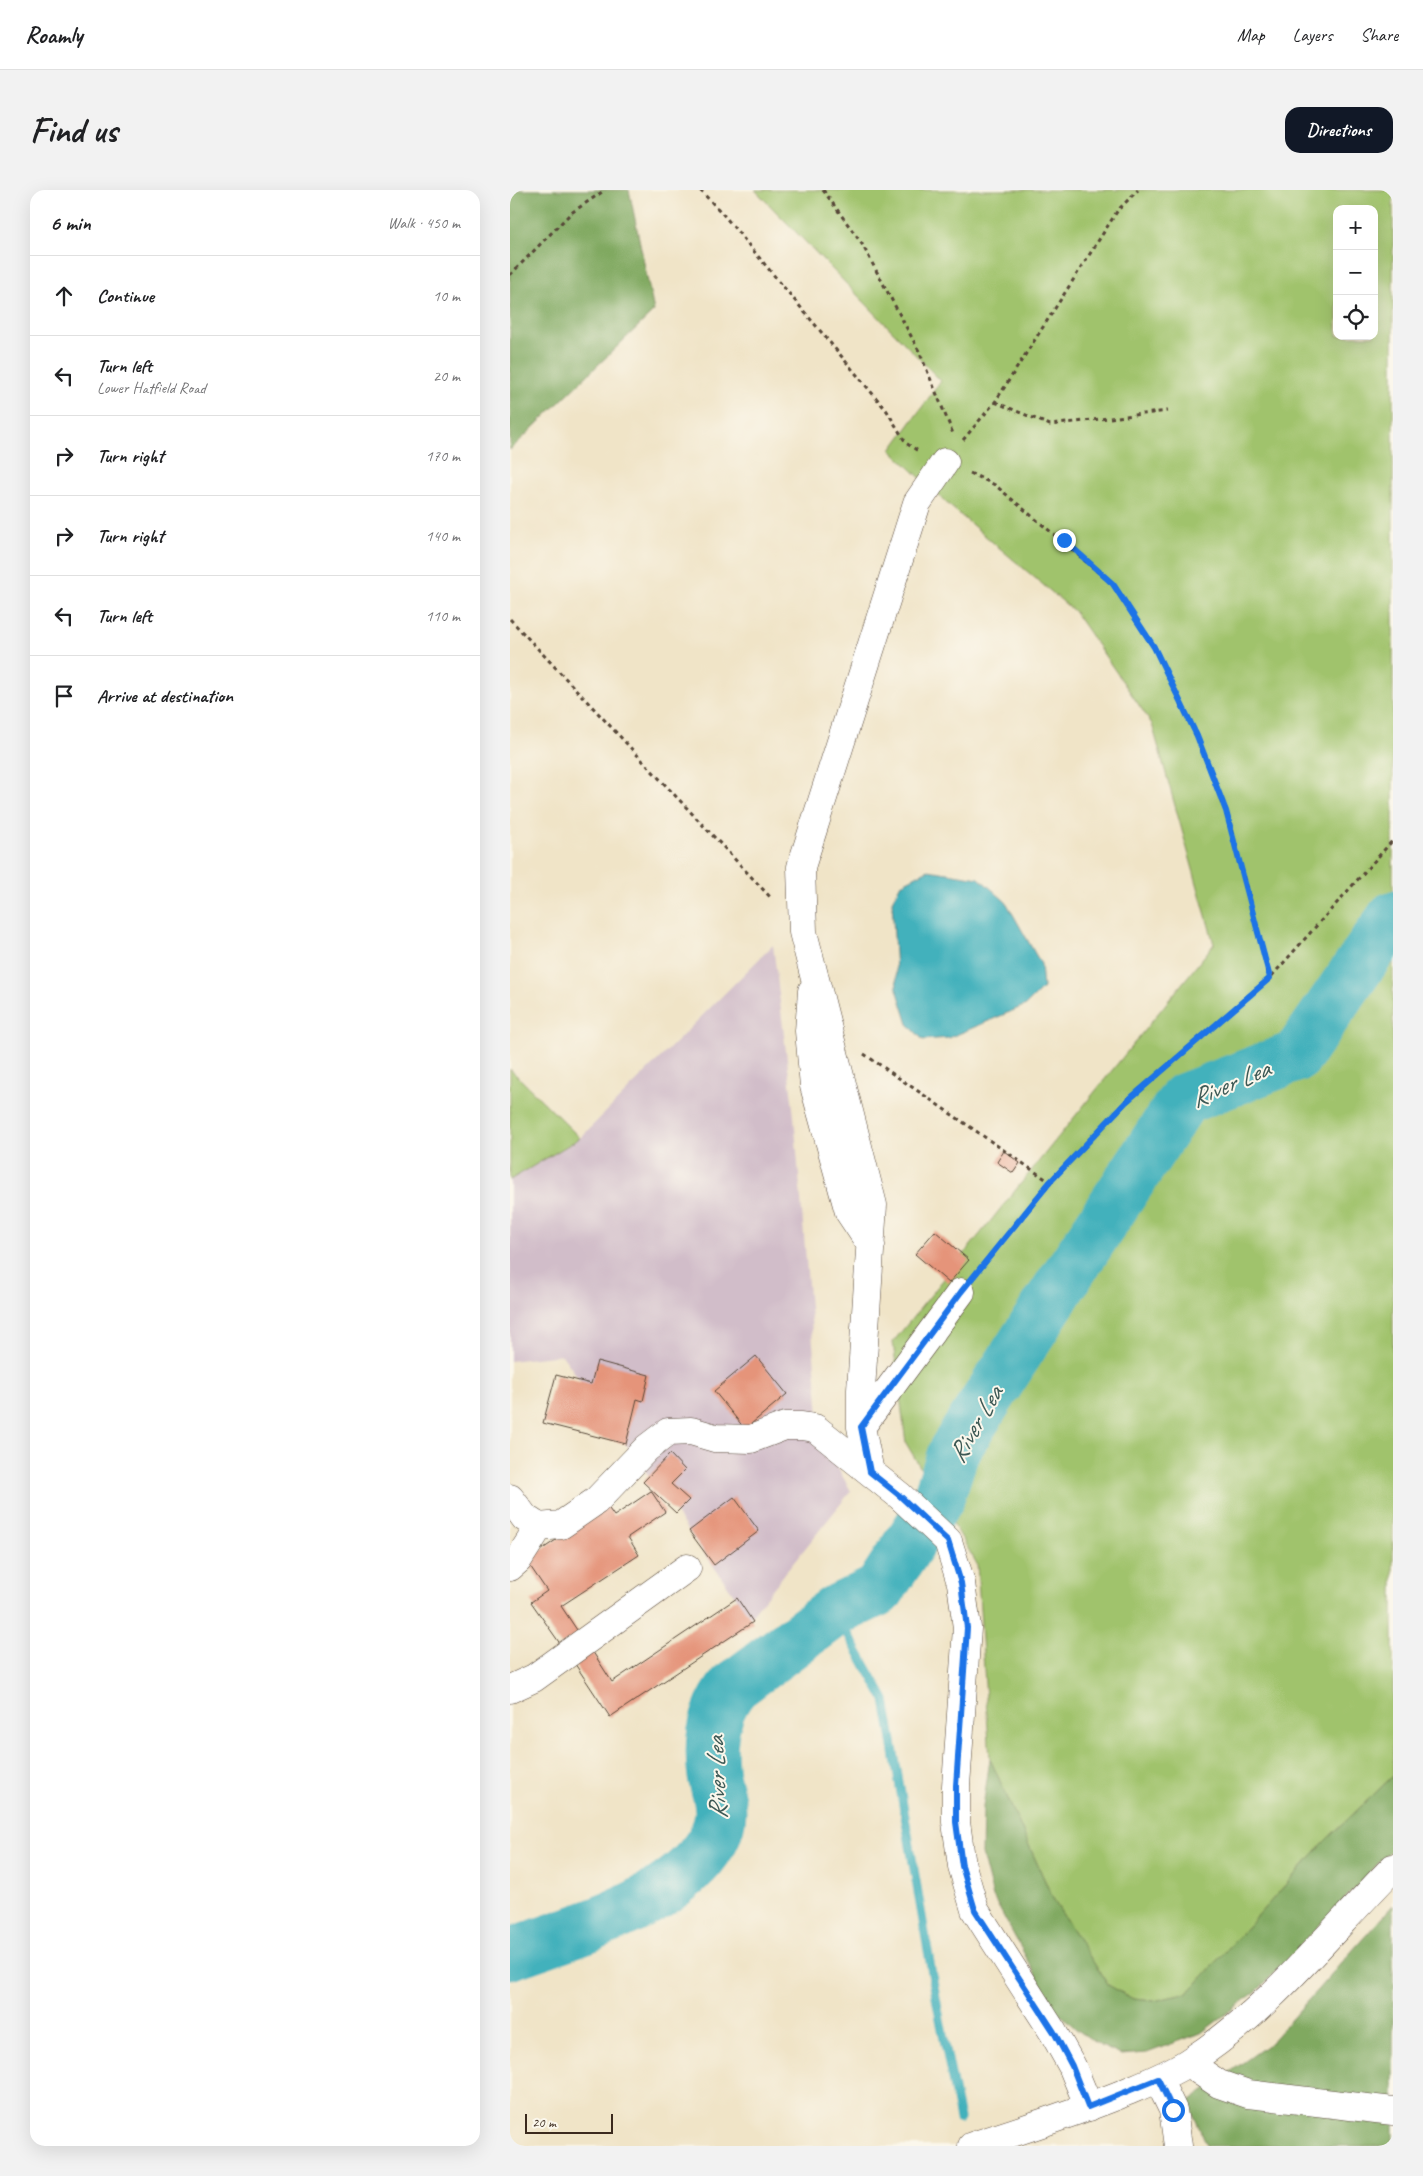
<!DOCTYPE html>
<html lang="en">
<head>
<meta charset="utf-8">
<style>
  :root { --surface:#fff; --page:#f2f2f2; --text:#202124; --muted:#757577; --line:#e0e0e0; --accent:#111827 }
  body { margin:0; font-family:Caveat,sans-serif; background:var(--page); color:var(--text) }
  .controls { position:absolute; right:15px; top:15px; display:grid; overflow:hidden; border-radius:10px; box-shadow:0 5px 20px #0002 }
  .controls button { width:45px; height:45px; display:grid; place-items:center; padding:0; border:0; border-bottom:1px solid var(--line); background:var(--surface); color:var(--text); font:25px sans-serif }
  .scale { position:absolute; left:15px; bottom:12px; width:88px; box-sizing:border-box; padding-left:5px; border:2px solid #3b2a1e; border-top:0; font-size:14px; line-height:18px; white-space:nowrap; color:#3b2a1e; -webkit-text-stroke:4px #fbf7ec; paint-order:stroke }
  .stop { position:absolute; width:15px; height:15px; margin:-11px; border:4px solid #1a73e8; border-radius:50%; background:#fff }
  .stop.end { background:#1a73e8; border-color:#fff; box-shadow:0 1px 5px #0008 }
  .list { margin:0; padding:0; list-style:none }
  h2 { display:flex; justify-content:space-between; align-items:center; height:65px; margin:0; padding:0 20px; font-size:21px }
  h2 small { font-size:16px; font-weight:400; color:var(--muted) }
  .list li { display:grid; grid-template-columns:32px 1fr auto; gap:15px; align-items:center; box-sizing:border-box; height:80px; padding:0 20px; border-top:1px solid var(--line) }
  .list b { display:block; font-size:19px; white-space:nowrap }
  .list p { margin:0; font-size:16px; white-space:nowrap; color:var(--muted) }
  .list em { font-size:16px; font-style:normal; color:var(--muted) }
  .icon { flex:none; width:28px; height:28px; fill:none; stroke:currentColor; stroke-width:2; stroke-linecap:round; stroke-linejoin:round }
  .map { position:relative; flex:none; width:883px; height:1956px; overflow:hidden; border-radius:15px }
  header { display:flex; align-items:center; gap:30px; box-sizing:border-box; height:70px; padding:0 25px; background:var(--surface); border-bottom:1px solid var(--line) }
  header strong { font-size:24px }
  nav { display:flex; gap:28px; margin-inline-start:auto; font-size:18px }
  .intro { display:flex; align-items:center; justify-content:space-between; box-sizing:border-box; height:120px; padding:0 30px }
  h1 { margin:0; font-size:35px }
  .button { padding:12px 22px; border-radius:15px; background:var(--accent); color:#fff; font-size:18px; font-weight:700 }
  main { display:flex; gap:30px; padding:0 30px }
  aside { flex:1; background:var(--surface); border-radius:15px; box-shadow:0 5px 20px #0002 }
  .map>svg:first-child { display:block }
  .industrial { fill:#d1bdc9 }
  .green { fill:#a0c36c; stroke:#6e7645; fill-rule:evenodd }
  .forest { fill:#80a960; stroke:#5e6a3f }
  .water { fill:#42b1bc; stroke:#3e6e6d }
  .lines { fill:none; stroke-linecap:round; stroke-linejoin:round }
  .stream { stroke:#42b1bc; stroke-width:9 }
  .river { stroke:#42b1bc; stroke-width:52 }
  .building { fill:#e5947a }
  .minor-casing { stroke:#564637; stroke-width:29 }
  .major-casing { stroke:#564637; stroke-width:29 }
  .path { stroke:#564637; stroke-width:3; stroke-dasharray:4 4; stroke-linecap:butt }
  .minor { stroke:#fff; stroke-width:28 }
  .major { stroke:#fff; stroke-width:28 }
  .route { stroke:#1a73e8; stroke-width:6 }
  .labels { text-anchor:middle; stroke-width:4; stroke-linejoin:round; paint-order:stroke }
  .water-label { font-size:26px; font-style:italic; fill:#3d5955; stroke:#fbf7ec }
</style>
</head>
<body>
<header>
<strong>Roamly</strong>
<nav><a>Map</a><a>Layers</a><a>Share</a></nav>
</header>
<div class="intro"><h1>Find us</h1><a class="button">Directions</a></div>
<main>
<aside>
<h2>6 min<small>Walk · 450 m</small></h2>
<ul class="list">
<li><svg class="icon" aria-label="ahead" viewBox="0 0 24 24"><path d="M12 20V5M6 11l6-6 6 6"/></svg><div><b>Continue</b></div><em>10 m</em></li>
<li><svg class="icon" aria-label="left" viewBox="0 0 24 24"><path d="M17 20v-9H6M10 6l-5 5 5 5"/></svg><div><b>Turn left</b><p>Lower Hatfield Road</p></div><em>20 m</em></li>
<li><svg class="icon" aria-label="right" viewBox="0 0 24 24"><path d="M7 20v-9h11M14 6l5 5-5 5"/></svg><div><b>Turn right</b></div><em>170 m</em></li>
<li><svg class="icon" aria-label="right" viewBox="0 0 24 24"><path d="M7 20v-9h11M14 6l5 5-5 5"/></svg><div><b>Turn right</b></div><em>140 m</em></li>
<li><svg class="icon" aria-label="left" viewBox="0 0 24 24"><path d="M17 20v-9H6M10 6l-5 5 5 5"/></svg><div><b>Turn left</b></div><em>110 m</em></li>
<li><svg class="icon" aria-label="arrive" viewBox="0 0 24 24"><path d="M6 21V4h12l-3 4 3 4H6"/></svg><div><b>Arrive at destination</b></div></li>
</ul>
</aside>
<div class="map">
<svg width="883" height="1956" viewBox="0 0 883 1956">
  <rect width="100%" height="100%" fill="#fbf7ec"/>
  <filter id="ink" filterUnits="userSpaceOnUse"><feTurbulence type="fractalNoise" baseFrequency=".02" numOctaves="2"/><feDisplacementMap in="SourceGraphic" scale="10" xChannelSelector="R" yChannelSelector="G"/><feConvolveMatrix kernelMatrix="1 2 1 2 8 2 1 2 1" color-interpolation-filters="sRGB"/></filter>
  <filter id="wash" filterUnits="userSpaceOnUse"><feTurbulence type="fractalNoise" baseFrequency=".0096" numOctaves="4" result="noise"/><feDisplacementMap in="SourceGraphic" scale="20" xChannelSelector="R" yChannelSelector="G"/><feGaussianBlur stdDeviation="1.12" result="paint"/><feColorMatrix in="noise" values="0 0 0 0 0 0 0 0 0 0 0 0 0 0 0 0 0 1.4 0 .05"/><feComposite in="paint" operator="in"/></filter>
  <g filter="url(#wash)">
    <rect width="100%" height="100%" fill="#f0e4c7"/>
    <path class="industrial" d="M263 755 284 926 311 1249 341 1301 240 1427 52 1165 0 1171V990L70 948Z"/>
    <path class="green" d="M245 0H883V1586L815 1651 678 1803 644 1811 623 1809 598 1795 544 1711 480 1569 467 1374 396 1253 383 1152 704 754 642 534 564 421 441 317 381 260 431 191ZM827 19H864V146H827Z
      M0 879 70 948 0 990Z"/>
    <path class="forest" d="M0 0H119L144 121 0 260Z
      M480 1569 544 1711 598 1795 623 1809 644 1811 678 1803 815 1651 883 1586V1658L748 1800 691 1843 637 1863 611 1865 591 1856 566 1839 544 1818 483 1707 472 1664 473 1617Z
      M883 1715V1956H697L678 1912 759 1854Z"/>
    <path class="water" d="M418 680 469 688 496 712 531 774 533 798 516 815 439 848 413 850 398 834 387 799 382 711 391 694Z"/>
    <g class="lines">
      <path class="stream" d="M325 1421 375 1510 428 1819 450 1929"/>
      <path class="river" d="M0 1764C65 1740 166 1715 202 1651 208 1640 212 1629 210 1615 209 1604 204 1593 203 1582 199 1551 204 1520 224 1496L325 1421 369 1400 428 1309 444 1261 552 1093 674 909 787 866 883 727"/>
    </g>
    <g id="blocks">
      <path class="building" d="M494 961 510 973 503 983 487 972Z
        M425 1041 459 1070 439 1093 405 1064Z
        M246 1166 277 1204 235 1239 204 1201Z
        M87 1171 139 1185 133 1211 127 1209 116 1254 33 1233 46 1185 81 1194Z
        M160 1264 175 1280 161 1294 179 1310 166 1323 133 1292Z
        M141 1301 155 1322 118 1347 129 1365 51 1416 69 1443 51 1455 21 1412 37 1401 16 1370 97 1316 104 1326Z
        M224 1307 249 1341 204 1375 179 1341Z
        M227 1408 243 1432 100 1527 63 1471 81 1459 102 1492Z"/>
    </g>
  </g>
  <g filter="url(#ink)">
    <use href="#blocks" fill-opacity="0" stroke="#564637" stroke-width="1"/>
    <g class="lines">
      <g class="minor-casing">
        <path id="minor" d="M435 272 407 313 291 677 293 742 363 1015 351 1200V1237L360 1282 390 1306 438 1351 451 1393 457 1438 446 1596V1632L452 1676 465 1720 543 1842 562 1876 579 1917
          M302 801 299 841 304 896 339 1022 361 1055
          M351 1237 451 1102
          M0 1308 15 1328 29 1337 51 1335 86 1311 137 1258 158 1242 181 1241 205 1248 241 1249 275 1236H292L305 1238 360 1282
          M0 1377 8 1370 29 1337
          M0 1499 24 1488 177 1378
          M678 1873 709 1894 738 1904 883 1921
          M648 1889 663 1920 668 1956"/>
      </g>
      <g class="major-casing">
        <path id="major" d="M462 1956C512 1940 561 1924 609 1905 632 1895 656 1886 677 1873 758 1822 817 1745 883 1678"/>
      </g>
      <path class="path" d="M190 0 212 23 377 221 396 253 408 261
        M313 0 352 54 409 161 444 246
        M0 85 61 23 95 0
        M485 212 540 235 658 221
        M453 250 485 212 608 20 628 0
        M460 283 485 295 603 394 644 457 687 546 716 621 760 788
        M0 429 262 709
        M354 864 540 992
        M469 1080 540 992 616 912 760 788 883 650"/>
      <use href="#minor" class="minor"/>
      <use href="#major" class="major"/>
    </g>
  </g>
  <g class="lines" filter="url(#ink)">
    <path class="route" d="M554 350 603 394 644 457 687 546 716 621 760 788 616 912 540 992 451 1102 351 1237 360 1282 390 1306 438 1351 451 1393 457 1438 446 1596V1632L452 1676 465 1720 544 1842 562 1876 578 1917 648 1889 663 1920"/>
  </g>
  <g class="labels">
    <g class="water-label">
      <text transform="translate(720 893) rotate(-23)" y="9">River Lea</text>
      <text transform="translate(465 1234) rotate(-60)" y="9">River Lea</text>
      <text transform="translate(206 1588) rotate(-92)" y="9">River Lea</text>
    </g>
  </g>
</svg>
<div class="controls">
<button>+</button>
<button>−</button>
<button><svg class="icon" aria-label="locate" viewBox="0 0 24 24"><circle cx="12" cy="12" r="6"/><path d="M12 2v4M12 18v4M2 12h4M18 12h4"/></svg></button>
</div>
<div class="scale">20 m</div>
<div class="stop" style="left:663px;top:1920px"></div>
<div class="stop end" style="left:554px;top:350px"></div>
</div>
</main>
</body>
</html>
